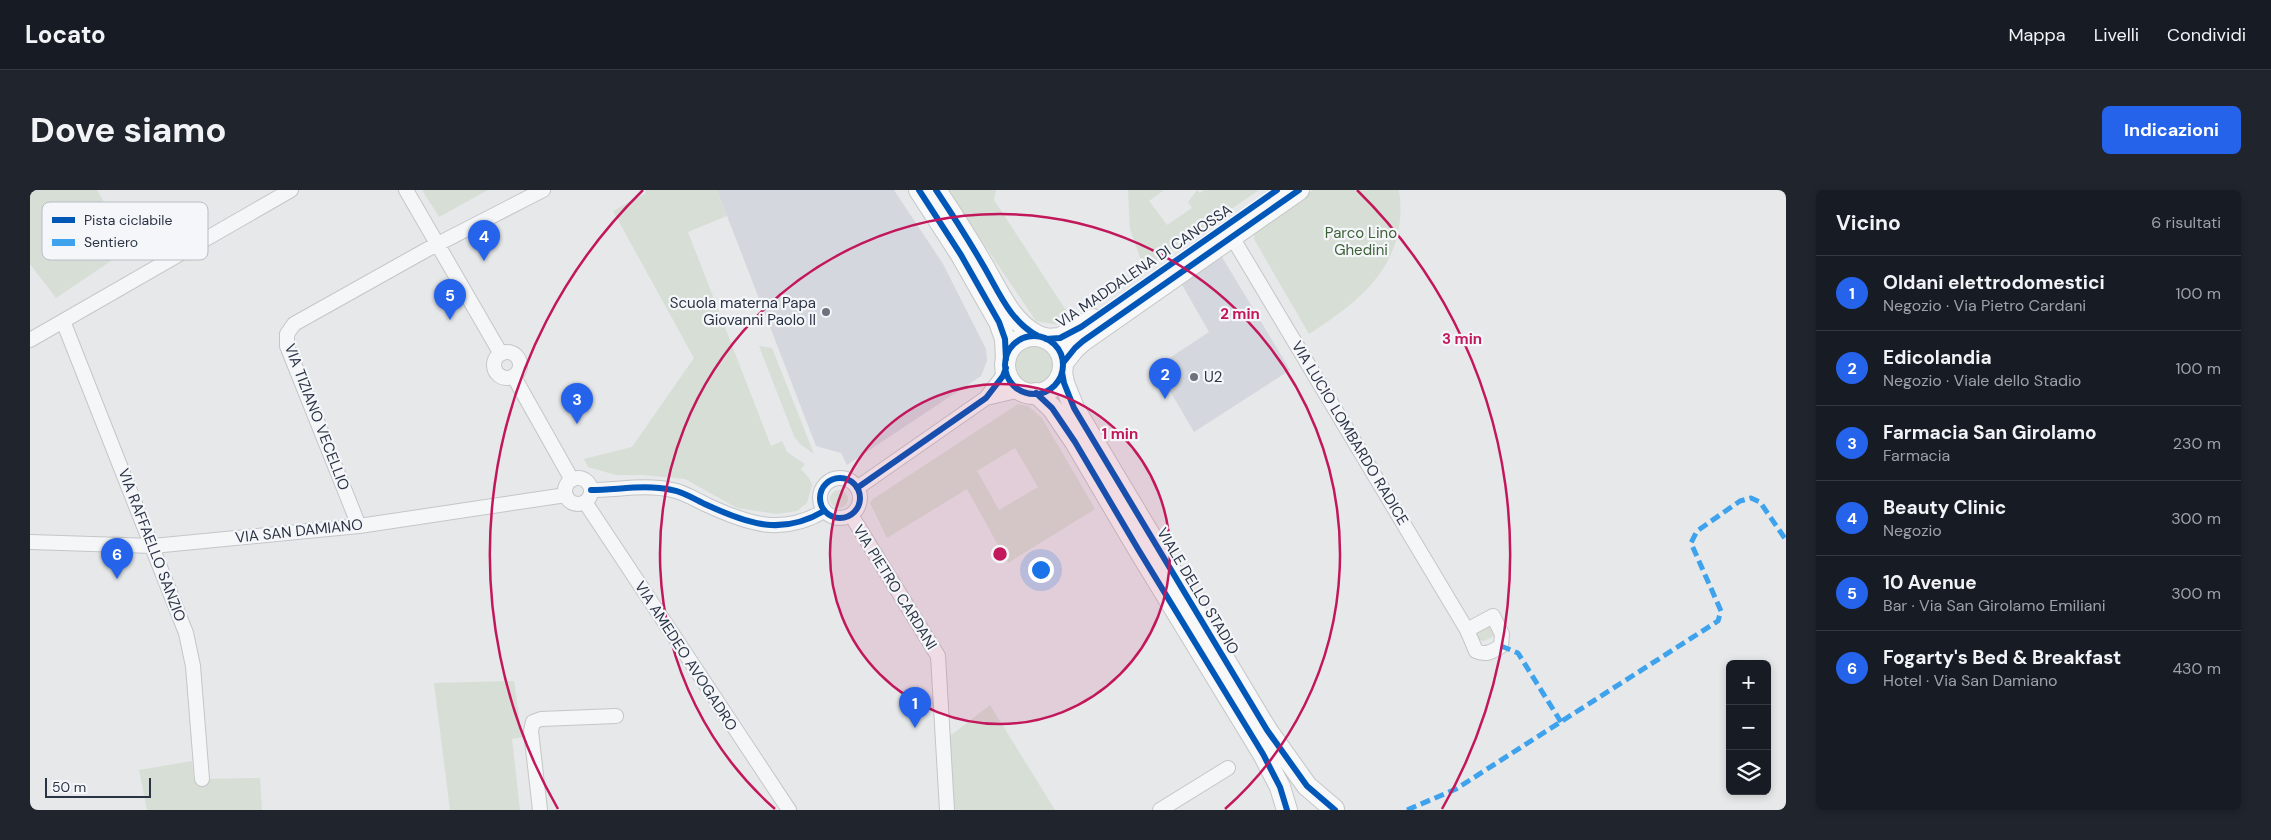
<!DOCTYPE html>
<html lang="it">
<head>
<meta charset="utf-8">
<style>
  :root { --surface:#171b24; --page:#20242c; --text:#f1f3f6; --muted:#9ea1a6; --line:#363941; --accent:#2563eb }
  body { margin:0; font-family:"DM Sans",sans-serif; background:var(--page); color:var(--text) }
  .controls { position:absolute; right:15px; bottom:15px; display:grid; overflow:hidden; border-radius:8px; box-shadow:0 2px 8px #0003 }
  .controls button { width:45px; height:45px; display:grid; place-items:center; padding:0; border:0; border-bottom:1px solid var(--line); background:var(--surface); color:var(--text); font:25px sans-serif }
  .scale { position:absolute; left:15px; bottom:12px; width:106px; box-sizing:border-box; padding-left:5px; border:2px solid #2b3445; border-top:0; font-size:14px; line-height:18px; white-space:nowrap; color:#2b3445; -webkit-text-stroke:4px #f4f6f9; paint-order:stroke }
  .you { position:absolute; left:1010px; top:379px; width:18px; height:18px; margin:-12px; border:4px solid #fff; border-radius:50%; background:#1a73e8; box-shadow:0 0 0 8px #1a73e833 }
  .badge { display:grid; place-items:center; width:32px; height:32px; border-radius:50%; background:var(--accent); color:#fff; font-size:16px; font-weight:700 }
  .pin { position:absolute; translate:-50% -41px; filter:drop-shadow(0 1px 2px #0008) }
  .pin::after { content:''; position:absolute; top:26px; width:18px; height:15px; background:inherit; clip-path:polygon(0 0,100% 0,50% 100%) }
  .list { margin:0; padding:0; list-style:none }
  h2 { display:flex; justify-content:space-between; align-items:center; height:65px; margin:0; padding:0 20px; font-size:21px }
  h2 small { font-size:16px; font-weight:400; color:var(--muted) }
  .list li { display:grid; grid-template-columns:32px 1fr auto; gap:15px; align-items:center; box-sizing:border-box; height:75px; padding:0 20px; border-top:1px solid var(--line) }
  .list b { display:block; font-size:19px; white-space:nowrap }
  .list p { margin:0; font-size:16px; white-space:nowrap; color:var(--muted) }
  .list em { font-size:16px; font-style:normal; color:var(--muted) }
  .icon { flex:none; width:28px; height:28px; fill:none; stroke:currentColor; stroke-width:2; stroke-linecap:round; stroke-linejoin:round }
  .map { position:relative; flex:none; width:1756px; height:620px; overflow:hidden; border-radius:8px }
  header { display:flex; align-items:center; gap:30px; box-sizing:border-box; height:70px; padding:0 25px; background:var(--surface); border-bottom:1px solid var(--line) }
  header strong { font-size:24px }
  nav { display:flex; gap:28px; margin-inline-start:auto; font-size:18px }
  .intro { display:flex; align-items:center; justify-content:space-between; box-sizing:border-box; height:120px; padding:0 30px }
  h1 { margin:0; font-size:35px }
  .button { padding:12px 22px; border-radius:8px; background:var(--accent); color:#fff; font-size:18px; font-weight:700 }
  main { display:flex; gap:30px; padding:0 30px }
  aside { flex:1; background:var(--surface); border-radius:8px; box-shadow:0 2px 8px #0003 }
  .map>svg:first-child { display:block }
  .built { fill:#d4d7dd }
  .green { fill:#d6ded6; fill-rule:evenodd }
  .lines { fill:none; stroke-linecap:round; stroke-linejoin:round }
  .street-casing { stroke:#c4c6c8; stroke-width:16 }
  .secondary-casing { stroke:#c4c6c8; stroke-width:22 }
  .street { stroke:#f5f6f7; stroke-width:14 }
  .secondary { stroke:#f8f8f8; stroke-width:20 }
  .quiet { stroke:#3ea3ec; stroke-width:5; stroke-dasharray:10 5; stroke-linecap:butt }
  .cycleway-casing { stroke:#f4f6f9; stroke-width:9 }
  .cycleway { stroke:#0057b8; stroke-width:6 }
  .ring { fill:none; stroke:#c2185b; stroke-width:2.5 }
  .poi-dot { fill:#6c737f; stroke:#f4f6f9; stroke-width:2 }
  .labels { text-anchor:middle; stroke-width:4.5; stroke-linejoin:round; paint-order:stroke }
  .park-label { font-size:15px; fill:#3f6138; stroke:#f4f6f9 }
  .street-label { font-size:15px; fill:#2b3445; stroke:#f4f6f9 }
  .poi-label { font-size:15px; fill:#2b3445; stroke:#f4f6f9; text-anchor:end }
  .key { fill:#f4f6f9; stroke:#b8bcc3; stroke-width:1 }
  .key-label { font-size:14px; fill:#2b3445 }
  .centre { fill:#c2185b; stroke:#f4f6f9; stroke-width:2.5 }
  .ring-label { font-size:15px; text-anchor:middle; font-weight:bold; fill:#c2185b; stroke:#f4f6f9; stroke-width:4.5; stroke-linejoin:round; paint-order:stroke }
</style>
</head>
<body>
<header>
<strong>Locato</strong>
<nav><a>Mappa</a><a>Livelli</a><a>Condividi</a></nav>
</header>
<div class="intro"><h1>Dove siamo</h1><a class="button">Indicazioni</a></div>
<main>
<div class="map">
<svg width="1756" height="620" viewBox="0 0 1756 620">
  <rect width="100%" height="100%" fill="#e6e8ea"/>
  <path class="built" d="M687 0H864L913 74 956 159 957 171 951 186 817 275 811 263 786 256Z
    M1192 67 1260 180 1164 242 1126 177 1179 142 1151 93Z"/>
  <path class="green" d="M0 0H67L100 58 26 108 0 74Z
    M392 0H458L409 27Z
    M615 0H687L697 26 658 42 741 256 752 251 757 262 775 274 771 279 779 288 782 295 777 313 767 321 747 324 707 318 655 289 612 285H586L558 277 554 269 602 257 664 168 583 21 616 3Z
    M917 0H966L964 10 1041 128 1029 135 1006 131Z
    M1098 0H1134L1119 11 1137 35 1162 18 1158 12 1167 0 1170 3 1174 0H1229L1114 79 1100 39Z
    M1283 0H1369C1379 71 1334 109 1279 144L1224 49 1225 38Z
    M980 174a23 23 0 1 1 46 0a23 23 0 1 1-46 0Z
    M729 156 742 158 784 264 770 254 764 246Z
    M988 214 998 216 1012 228 1065 319 978 373 937 299 857 348 840 313 843 309ZM985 258 1008 297 969 320 947 281Z
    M800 309a9 9 0 1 1 18 0a9 9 0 1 1-18 0Z
    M1459 435 1464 446 1454 451 1448 450 1443 444Z
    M484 491 492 547 482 549 490 620H420L404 493Z
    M960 515 1025 620H924L920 546Z
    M162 571 164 589 230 588 232 620H117L109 580Z"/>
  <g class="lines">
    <g class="street-casing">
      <path id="street" d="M376 0 471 164
        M1202 47 1437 440 1446 461C1456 466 1463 461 1471 456L1472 444 1463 426 1437 440
        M33 131 156 443 163 476 172 589
        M0 150 261 0
        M464 175a13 13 0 1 1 26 0a13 13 0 1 1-26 0Z
        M484 187 542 290
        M956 208 990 200
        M535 301a13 13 0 1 1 26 0a13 13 0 1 1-26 0Z
        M790 308a20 20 0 1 1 40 0a20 20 0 1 1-40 0Z
        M827 298 956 208 973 186 976 178
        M561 300C588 300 615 294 642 300 654 302 666 310 677 315 718 334 752 346 794 321
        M555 312 759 620
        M821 325 908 466 917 620
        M329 336 257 156V144L264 134 398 59 513 0
        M0 352 123 356 329 336 536 305
        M510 620 501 541 503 532 511 529 586 526
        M1130 620 1198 578"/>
    </g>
    <g class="secondary-casing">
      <path id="secondary" d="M889 0 931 65 969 132 975 149 976 169
        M906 0C922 24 938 49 953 75 968 100 980 132 1008 146
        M975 175a29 29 0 1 1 58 0a29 29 0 1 1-58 0Z
        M1016 149 1030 148 1063 129
        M1033 173 1045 158 1053 151 1269 0
        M1032 182 1034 193 1044 218 1237 540 1277 596 1304 619
        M1006 203 1022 218 1045 252 1108 359 1233 564 1250 597 1257 620"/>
    </g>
    <use href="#street" class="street"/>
    <use href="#secondary" class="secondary"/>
    <path class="quiet" d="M1471 456 1488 463 1531 532
      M1377 620 1426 599 1688 431 1691 421 1661 353 1667 341 1710 311 1721 308 1730 312 1756 350"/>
    <g class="cycleway-casing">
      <path id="cycleway" d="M889 0 931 65 969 132 975 149 976 169
        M906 0C922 24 938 49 953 75 968 100 980 132 1008 146
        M975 175a29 29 0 1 1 58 0a29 29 0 1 1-58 0Z
        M1016 149 1030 148 1051 137 1247 0
        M1033 173 1045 158 1053 151 1269 0
        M1032 182 1034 193 1044 218 1237 540 1277 596 1305 620
        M1006 203 1022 218 1045 252 1108 359 1233 564 1250 597 1257 620
        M790 308a20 20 0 1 1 40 0a20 20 0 1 1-40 0Z
        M827 298 956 208 973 186 976 178
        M561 300C588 300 615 294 642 300 654 302 666 310 677 315 718 334 752 346 794 321"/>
    </g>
    <use href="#cycleway" class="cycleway"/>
  </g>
  <circle cx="970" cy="364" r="170" fill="#c2185b" fill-opacity=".12"/>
  <g class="ring">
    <circle cx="970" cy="364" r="170"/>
    <path d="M745 619A340 340 0 1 1 1195 619"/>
    <path d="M528 619A510 510 0 0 1 613 0M1327 0A510 510 0 0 1 1412 619"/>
  </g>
  <g class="poi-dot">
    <circle cx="796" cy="122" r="5"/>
    <circle cx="1164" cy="187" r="5"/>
  </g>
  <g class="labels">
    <g class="park-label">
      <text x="1331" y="48">Parco Lino<tspan x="1331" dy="17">Ghedini</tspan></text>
    </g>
    <g class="street-label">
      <text transform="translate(1114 76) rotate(-34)" y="5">VIA MADDALENA DI CANOSSA</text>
      <text transform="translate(287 227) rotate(69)" y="5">VIA TIZIANO VECELLIO</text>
      <text transform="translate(1320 243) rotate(59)" y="5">VIA LUCIO LOMBARDO RADICE</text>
      <text transform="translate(269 341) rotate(-6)" y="5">VIA SAN DAMIANO</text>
      <text transform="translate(122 355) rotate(69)" y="5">VIA RAFFAELLO SANZIO</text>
      <text transform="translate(865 397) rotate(58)" y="5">VIA PIETRO CARDANI</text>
      <text transform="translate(1168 401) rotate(59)" y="5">VIALE DELLO STADIO</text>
      <text transform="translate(656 466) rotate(57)" y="5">VIA AMEDEO AVOGADRO</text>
    </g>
    <g class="poi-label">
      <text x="786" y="118">Scuola materna Papa<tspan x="786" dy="17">Giovanni Paolo II</tspan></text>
      <text x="1174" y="192" text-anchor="start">U2</text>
    </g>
  </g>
  <rect x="12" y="12" width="166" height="58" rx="8" class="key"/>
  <rect x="22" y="27" width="23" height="6" fill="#0057b8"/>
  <rect x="22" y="49" width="23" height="7" fill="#3ea3ec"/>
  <g class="key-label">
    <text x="54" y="35">Pista ciclabile</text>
    <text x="54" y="57">Sentiero</text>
  </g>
  <circle cx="970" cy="364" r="8" class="centre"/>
  <g class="ring-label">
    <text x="1210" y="129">2 min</text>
    <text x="1432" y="154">3 min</text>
    <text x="1090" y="249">1 min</text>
  </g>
</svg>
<div class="controls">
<button>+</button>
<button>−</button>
<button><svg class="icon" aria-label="layers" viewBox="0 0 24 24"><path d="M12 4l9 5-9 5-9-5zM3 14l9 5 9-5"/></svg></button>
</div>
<div class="scale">50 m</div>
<div class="you"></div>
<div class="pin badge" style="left:885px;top:538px">1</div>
<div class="pin badge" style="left:1135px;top:209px">2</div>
<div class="pin badge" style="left:547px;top:234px">3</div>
<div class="pin badge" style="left:454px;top:71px">4</div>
<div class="pin badge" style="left:420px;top:130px">5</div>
<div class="pin badge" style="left:87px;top:389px">6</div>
</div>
<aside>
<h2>Vicino<small>6 risultati</small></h2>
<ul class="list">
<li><span class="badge">1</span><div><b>Oldani elettrodomestici</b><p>Negozio · Via Pietro Cardani</p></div><em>100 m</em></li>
<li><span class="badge">2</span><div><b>Edicolandia</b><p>Negozio · Viale dello Stadio</p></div><em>100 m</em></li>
<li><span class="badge">3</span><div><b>Farmacia San Girolamo</b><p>Farmacia</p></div><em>230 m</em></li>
<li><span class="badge">4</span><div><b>Beauty Clinic</b><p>Negozio</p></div><em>300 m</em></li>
<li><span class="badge">5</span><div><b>10 Avenue</b><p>Bar · Via San Girolamo Emiliani</p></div><em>300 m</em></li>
<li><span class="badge">6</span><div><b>Fogarty's Bed &amp; Breakfast</b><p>Hotel · Via San Damiano</p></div><em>430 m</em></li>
</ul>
</aside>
</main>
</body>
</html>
